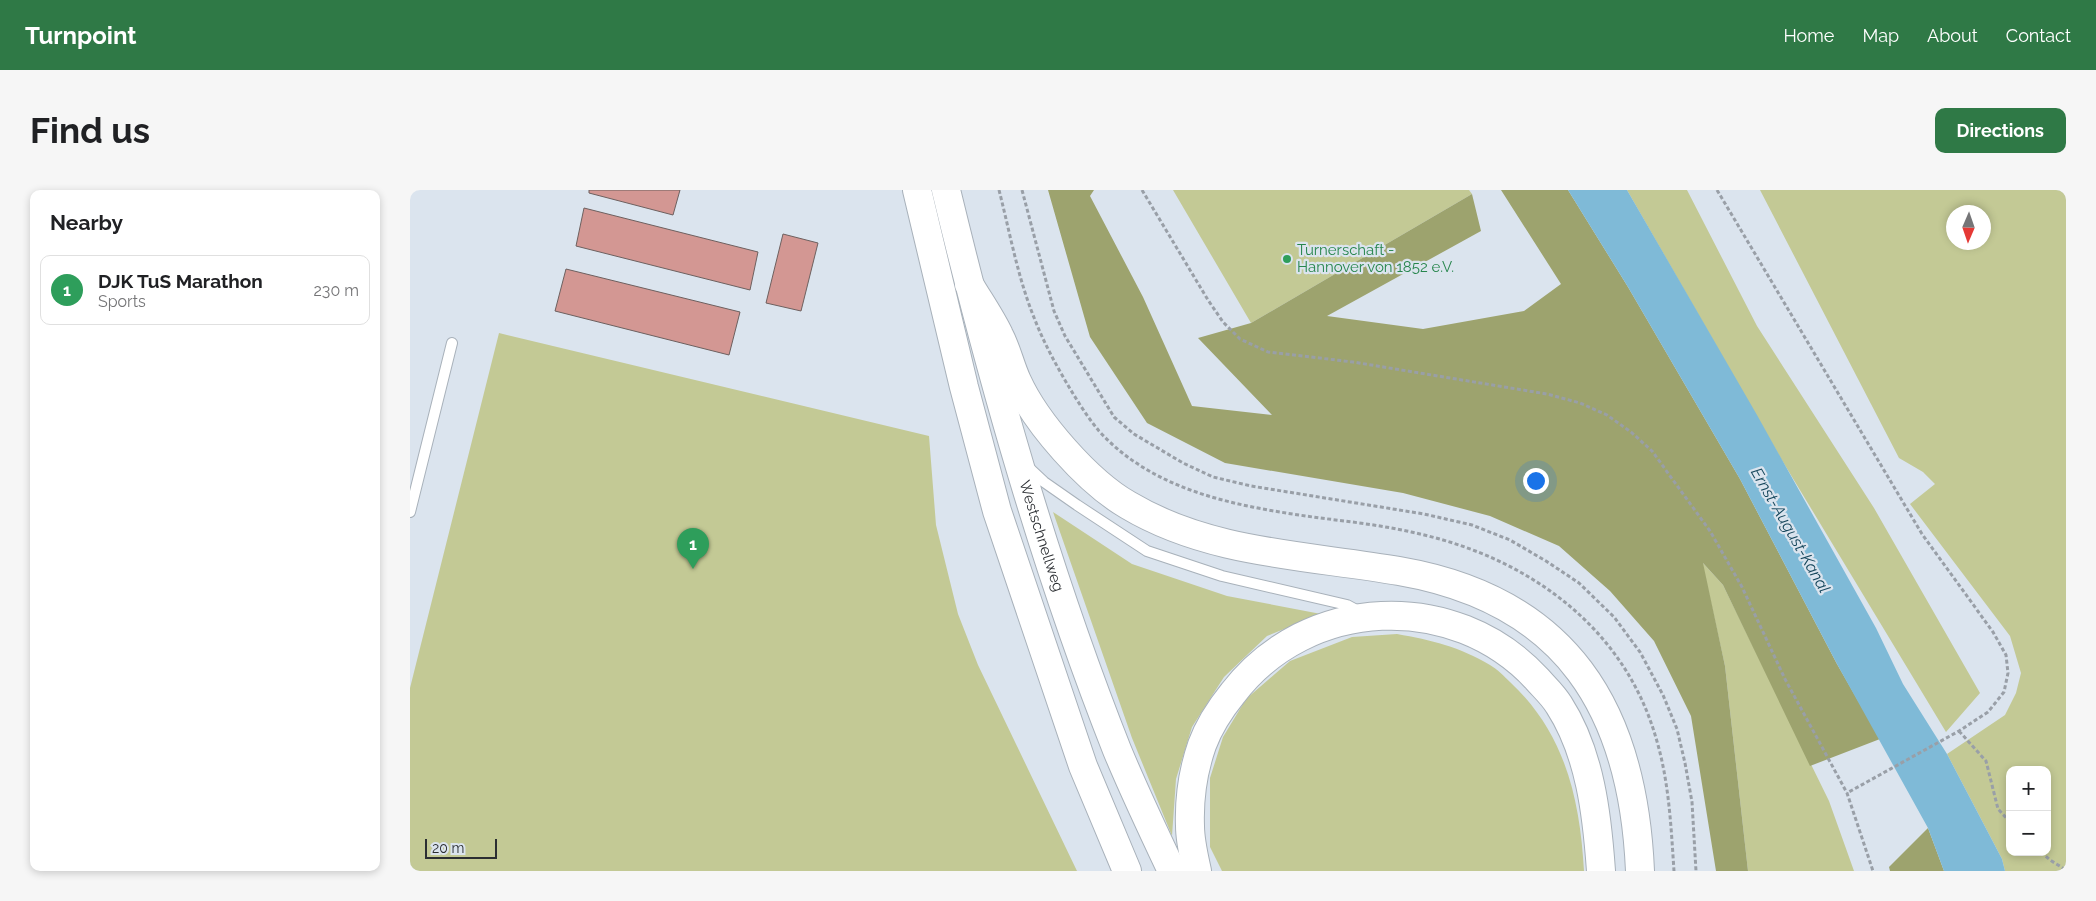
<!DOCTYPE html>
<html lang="en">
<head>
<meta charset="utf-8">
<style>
  :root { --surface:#fff; --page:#f6f6f6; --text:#202124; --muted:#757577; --line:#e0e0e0; --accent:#2f7946 }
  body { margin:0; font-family:Raleway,sans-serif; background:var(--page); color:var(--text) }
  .controls { position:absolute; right:15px; bottom:15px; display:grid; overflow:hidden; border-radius:10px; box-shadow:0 2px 8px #0003 }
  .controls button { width:45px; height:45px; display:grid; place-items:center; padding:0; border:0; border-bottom:1px solid var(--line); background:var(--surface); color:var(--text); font:25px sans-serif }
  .compass { position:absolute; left:1536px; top:15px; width:45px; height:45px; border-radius:50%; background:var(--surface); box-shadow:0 2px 8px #0003; rotate:182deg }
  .scale { position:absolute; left:15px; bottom:12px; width:72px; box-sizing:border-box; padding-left:5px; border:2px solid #2b2e32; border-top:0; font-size:14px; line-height:18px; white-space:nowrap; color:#2b2e32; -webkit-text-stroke:4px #dbe4ee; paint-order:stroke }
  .you { position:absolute; left:1125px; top:290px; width:18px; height:18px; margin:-12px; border:4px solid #fff; border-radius:50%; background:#1a73e8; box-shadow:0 0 0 8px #1a73e833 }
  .badge { display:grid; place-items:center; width:32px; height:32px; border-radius:50%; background:var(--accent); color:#fff; font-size:16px; font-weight:700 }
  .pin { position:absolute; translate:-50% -41px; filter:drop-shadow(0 1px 2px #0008) }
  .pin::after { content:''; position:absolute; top:26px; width:18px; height:15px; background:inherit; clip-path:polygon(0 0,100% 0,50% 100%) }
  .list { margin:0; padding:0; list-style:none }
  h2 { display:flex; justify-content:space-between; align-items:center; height:65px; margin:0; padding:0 20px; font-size:21px }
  h2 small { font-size:16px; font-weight:400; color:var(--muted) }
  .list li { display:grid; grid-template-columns:32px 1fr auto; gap:15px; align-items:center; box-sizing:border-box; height:70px; margin:0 10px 10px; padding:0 10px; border:1px solid var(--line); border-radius:10px }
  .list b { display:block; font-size:19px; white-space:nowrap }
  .list p { margin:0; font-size:16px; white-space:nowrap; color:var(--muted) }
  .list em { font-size:16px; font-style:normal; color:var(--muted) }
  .map { position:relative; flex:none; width:1656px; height:681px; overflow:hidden; border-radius:10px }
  header { display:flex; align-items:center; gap:30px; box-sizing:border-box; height:70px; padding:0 25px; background:var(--accent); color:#fff }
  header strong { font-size:24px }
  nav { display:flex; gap:28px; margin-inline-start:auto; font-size:18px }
  .intro { display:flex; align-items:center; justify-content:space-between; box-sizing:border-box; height:120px; padding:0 30px }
  h1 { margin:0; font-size:35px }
  .button { padding:12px 22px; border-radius:10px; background:var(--accent); color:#fff; font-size:18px; font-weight:700 }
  main { display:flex; gap:30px; padding:0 30px }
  aside { flex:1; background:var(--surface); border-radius:10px; box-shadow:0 2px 8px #0003 }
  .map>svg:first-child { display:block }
  .green { fill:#c3c995; fill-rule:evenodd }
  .forest { fill:#9da36e }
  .water { fill:#7fbad7 }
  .building { fill:#d39793; stroke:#6d605f }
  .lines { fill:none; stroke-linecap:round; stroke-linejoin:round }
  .service-casing { stroke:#a8b1ba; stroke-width:12 }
  .trunk-casing { stroke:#a8b1ba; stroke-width:30 }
  .path { stroke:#999fa7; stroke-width:3; stroke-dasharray:4 2.5; stroke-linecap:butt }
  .service { stroke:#fff; stroke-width:10 }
  .trunk { stroke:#fff; stroke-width:28 }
  .leisure-dot { fill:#2e9e5b; stroke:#dbe4ee; stroke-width:2 }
  .labels { text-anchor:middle; stroke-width:4.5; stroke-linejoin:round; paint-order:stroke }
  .leisure-label { font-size:15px; fill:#27864d; stroke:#dbe4ee; text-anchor:start }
  .street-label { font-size:15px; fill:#2b2e32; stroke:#dbe4ee }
  .water-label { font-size:16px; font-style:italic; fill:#16475c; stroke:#dbe4ee }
</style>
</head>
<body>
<header>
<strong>Turnpoint</strong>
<nav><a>Home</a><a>Map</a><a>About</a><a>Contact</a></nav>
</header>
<div class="intro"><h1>Find us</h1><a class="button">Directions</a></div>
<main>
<aside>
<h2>Nearby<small></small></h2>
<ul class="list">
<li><span class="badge" style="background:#2e9e5b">1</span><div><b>DJK TuS Marathon</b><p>Sports</p></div><em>230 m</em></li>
</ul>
</aside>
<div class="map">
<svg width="1656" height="681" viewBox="0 0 1656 681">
  <rect width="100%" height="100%" fill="#dbe4ee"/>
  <path class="green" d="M763 0H1059L1062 4 841 133Z
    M1217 0H1277L1347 136 1464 318 1570 503 1536 542 1370 267Z
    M1350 0H1656V681H1595L1592 669 1537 564 1595 525 1606 503 1611 483 1600 446 1500 314 1525 294 1513 282 1489 268ZM1544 22H1574V52H1544ZM1600 580H1637V662H1600Z
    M89 143 519 246 526 335 548 424 568 475 667 681H0V498Z
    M643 322 722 374 817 406 911 424 857 446 814 487 782 537 766 589 762 646 722 548Z
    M1292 372 1313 395 1419 611 1444 681H1338L1315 476Z
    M987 444C1021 450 1050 457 1080 475 1087 479 1094 486 1100 492 1155 543 1170 609 1174 681H812L800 657V588L813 547 836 509 880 471 942 447Z"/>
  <path class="forest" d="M638 0H684L680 6 733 107 782 216 862 225 788 148 841 133 1062 4 1071 41 917 126 1013 139 1114 121 1151 94 1091 0H1158L1218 97 1330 289 1427 474 1470 549 1400 576 1313 395 1293 373 1315 476 1338 681H1306L1281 526 1244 451 1200 401 1149 356 1080 326 993 303 815 273 737 233 680 147Z
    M1518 638 1534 681H1480L1479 677Z"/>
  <path class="water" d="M1158 0H1217L1347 225 1466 438 1493 494 1537 564 1592 669 1595 681H1534L1518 638 1427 474 1330 289 1218 97Z"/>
  <path class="building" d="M179 0H270L263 25 179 3Z
    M174 18 348 62 340 100 166 56Z
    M373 44 408 53 391 121 356 113Z
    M156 79 330 122 319 165 145 121Z"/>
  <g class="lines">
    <g class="service-casing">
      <path id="service" d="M618 277 634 292 667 315 737 361 812 386 937 415 950 422
        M0 322 42 153"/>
    </g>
    <g class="trunk-casing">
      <g id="trunk">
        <path d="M507 0 554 197 587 321 673 576 717 681"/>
        <path id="s1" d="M536 0C582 190 635 378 707 560 724 601 743 641 762 681"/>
        <path d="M559 94C569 111 581 128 589 145 597 160 600 176 607 191 626 233 678 292 718 315 800 364 897 365 989 381 1157 410 1223 519 1230 681"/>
        <path d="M787 681C784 667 780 651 780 636 779 609 783 581 792 555 799 536 810 519 823 503 897 406 1044 399 1127 489 1134 497 1143 505 1149 515 1180 563 1187 624 1191 681"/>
      </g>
    </g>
    <path class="path" d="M589 0C600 43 608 89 625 130 634 153 646 175 659 197 668 212 678 228 689 241 745 303 831 317 910 328 943 332 977 336 1010 344 1119 369 1214 437 1246 548 1259 591 1261 636 1264 681
      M612 0 644 121 655 146 704 227 724 244 773 273 803 287 841 296 1014 324 1062 335 1100 350 1136 371 1169 393 1204 427 1230 462 1253 505 1267 539 1275 573 1282 612 1286 681
      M732 0 798 110 813 132 830 149 858 162 943 172 1137 204 1170 213 1197 225 1221 242 1242 261 1300 341 1332 397 1375 489 1437 603 1463 681
      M1307 0 1512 344 1583 442 1596 465 1598 483 1594 502 1578 522 1549 541 1437 603
      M1549 541 1576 571 1588 619 1600 632
      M1631 662 1640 670 1656 680"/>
    <use href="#service" class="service"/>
    <use href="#trunk" class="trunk"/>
  </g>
  <circle class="leisure-dot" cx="877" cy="69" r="5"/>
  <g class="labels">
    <g class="leisure-label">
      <text x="887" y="65">Turnerschaft -<tspan x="887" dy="17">Hannover von 1852 e.V.</tspan></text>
    </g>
    <g class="street-label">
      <text dy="5" stroke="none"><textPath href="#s1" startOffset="359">Westschnellweg</textPath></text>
    </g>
    <g class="water-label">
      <text transform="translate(1381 340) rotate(60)" y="6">Ernst-August-Kanal</text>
    </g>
  </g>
</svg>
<div class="controls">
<button>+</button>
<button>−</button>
</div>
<svg class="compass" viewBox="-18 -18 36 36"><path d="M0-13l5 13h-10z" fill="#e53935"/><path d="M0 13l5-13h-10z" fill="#757577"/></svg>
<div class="scale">20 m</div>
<div class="you"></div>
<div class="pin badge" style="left:283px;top:379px;background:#2e9e5b">1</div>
</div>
</main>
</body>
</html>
